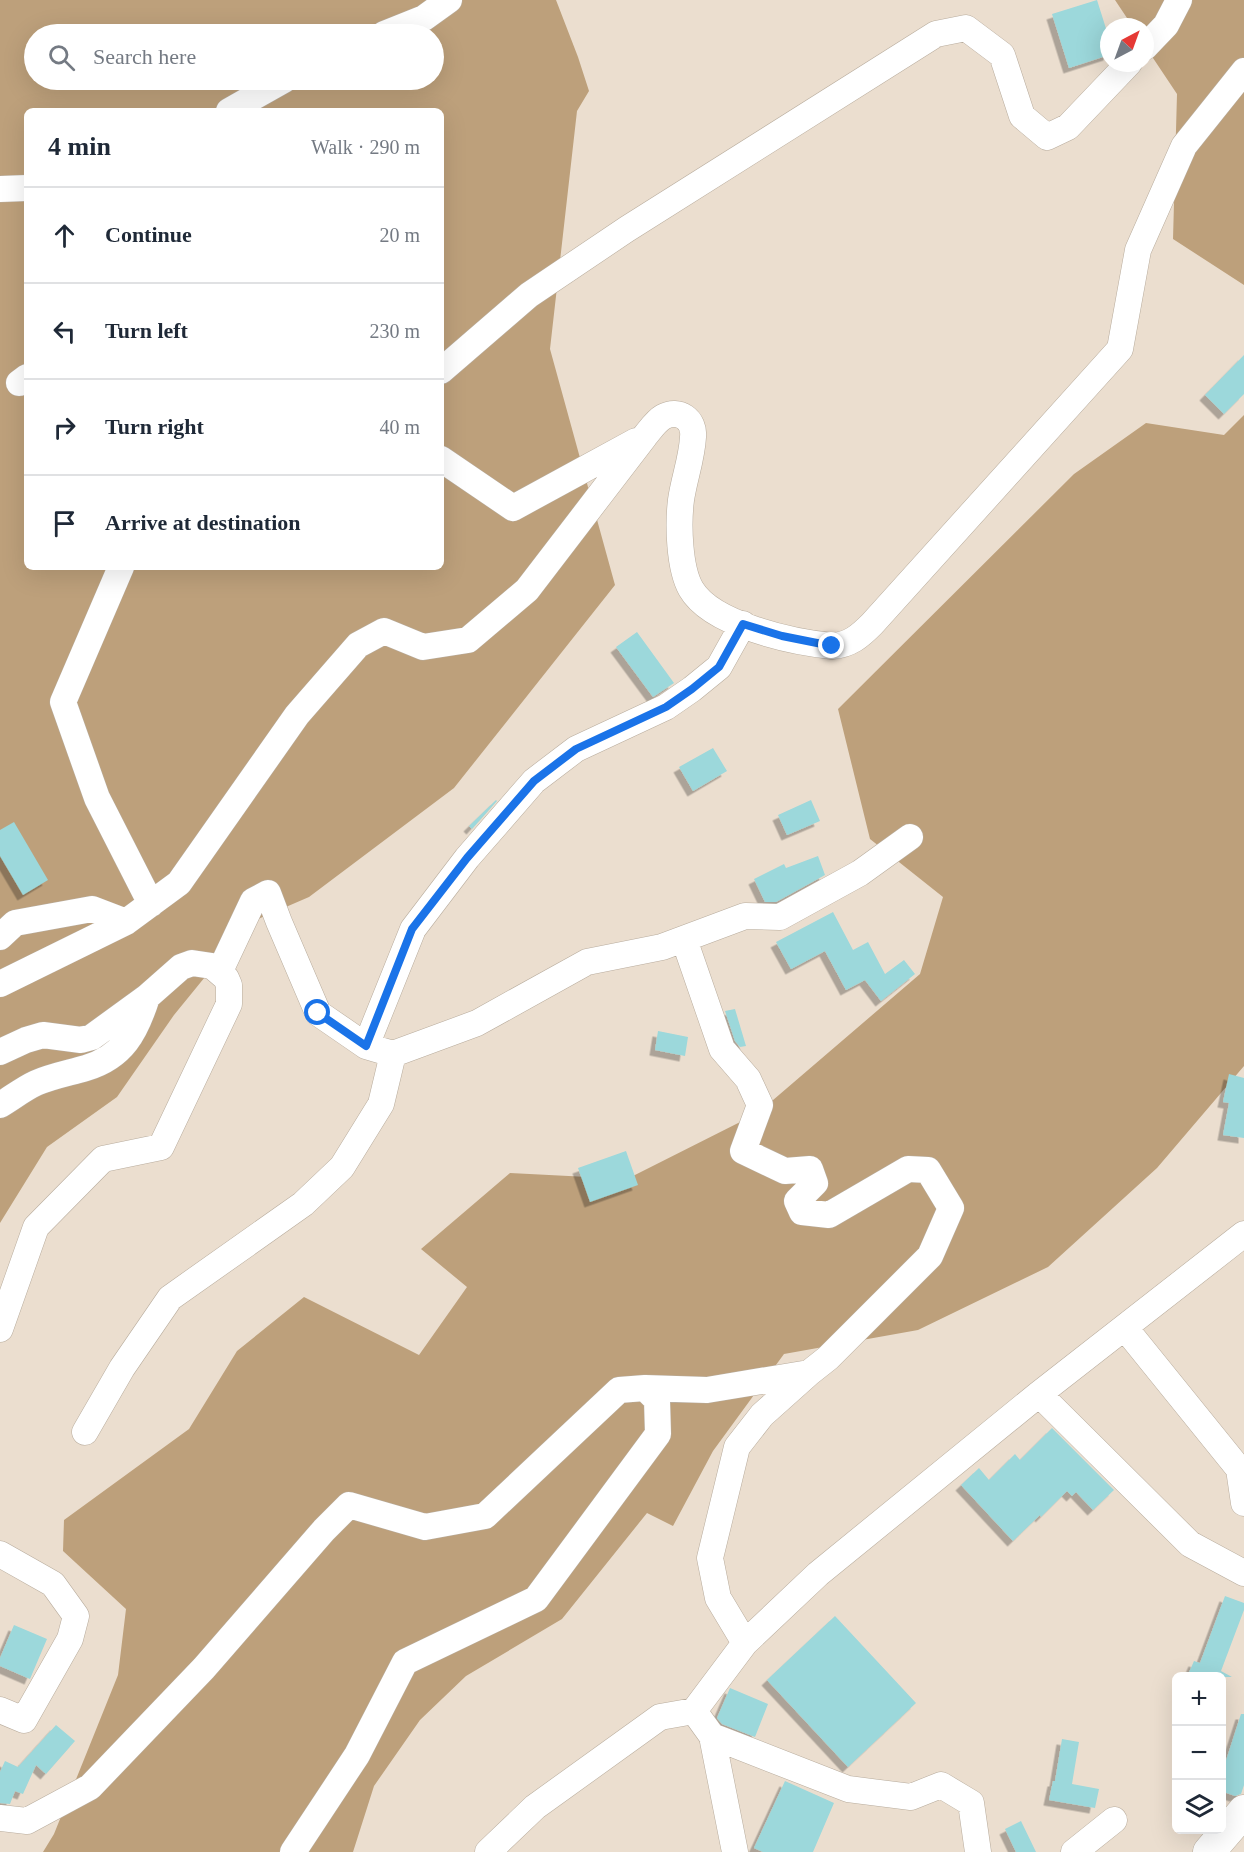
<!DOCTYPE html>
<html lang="en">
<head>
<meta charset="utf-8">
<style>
  :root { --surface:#fff; --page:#f6f6f7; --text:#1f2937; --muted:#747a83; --line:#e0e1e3 }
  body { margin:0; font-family:"Times New Roman",serif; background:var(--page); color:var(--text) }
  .controls { position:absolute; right:18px; bottom:18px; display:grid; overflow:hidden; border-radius:9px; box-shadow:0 6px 24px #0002 }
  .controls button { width:54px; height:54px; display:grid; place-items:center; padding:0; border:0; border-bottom:2px solid var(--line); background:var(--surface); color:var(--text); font:30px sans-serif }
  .compass { position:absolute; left:1100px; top:18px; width:54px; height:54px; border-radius:50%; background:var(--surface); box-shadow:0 6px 24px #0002; rotate:41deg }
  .stop { position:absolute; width:18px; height:18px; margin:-14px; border:4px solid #1a73e8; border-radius:50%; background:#fff }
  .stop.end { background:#1a73e8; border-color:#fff; box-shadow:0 2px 6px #0008 }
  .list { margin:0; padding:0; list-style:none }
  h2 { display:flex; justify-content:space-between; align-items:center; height:78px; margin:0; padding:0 24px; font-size:26px }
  h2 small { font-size:20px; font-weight:400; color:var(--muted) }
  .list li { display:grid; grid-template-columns:39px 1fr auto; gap:18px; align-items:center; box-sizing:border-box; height:96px; padding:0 24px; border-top:2px solid var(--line) }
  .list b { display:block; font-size:22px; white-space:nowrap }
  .list em { font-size:20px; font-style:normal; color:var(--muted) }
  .icon { flex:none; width:33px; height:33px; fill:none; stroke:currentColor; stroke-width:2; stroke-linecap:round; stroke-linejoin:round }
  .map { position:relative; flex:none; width:1244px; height:1852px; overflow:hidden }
  .search { position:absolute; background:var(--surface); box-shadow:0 6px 24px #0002; left:24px; top:24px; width:420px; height:66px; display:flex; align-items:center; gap:15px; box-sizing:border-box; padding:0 21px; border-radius:33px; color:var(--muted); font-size:22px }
  .panel { position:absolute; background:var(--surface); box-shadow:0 6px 24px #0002; left:24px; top:108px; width:420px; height:462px; border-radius:9px }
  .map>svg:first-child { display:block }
  .forest { fill:#bda07b; fill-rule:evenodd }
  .building { fill:#9cd8db; filter:url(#shadow) }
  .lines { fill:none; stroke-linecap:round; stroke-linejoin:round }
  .minor-casing { stroke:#b8ac9d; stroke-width:27 }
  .major-casing { stroke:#b8ac9d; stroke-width:33 }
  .minor { stroke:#fff; stroke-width:26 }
  .major { stroke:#fff; stroke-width:32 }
  .route { stroke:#1a73e8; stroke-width:8 }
</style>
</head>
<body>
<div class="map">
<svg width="1244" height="1852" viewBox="0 0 1244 1852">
  <defs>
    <filter id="shadow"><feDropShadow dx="-5.5" dy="5.5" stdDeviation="0" flood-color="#0004"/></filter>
  </defs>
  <rect width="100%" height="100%" fill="#ebdecf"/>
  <path class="forest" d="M0 0H556L578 57 589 91 577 111 550 349 615 585 454 788 309 897 249 923 174 1015 117 1097 47 1147 0 1223ZM34 34H434V80H34ZM27 111H441V567H27Z
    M1115 0H1244V285L1173 239 1177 94 1145 46V27H1133Z
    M1244 415V1066L1157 1168 1048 1267 918 1330 784 1354 713 1451 673 1526 647 1513 562 1619 466 1676 420 1720 374 1786 353 1852H43L54 1834 118 1675 126 1609 63 1551 64 1520 189 1429 237 1351 304 1297 419 1355 467 1287 421 1249 510 1173 627 1179 758 1113 920 974 943 897 870 839 838 709 1074 474 1146 423 1224 435Z"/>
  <path class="building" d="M1097 0 1109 38V55L1069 68 1052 14Z
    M1244 355V394L1224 414 1205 395Z
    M637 632 674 683 653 697 616 647Z
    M713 748 727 771 693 791 679 767Z
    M496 800 497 801 472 829 469 826Z
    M811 800 820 821 787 835 778 815Z
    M14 822 48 880 23 895 0 856V830Z
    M818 856 825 875 776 902H765L754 879 784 864 786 868Z
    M833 912 853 950 868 942 885 974 904 960 915 974 881 1001 865 980 846 990 825 951 791 969 776 942Z
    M735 1009 746 1046 740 1047 735 1041 725 1011Z
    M658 1031 688 1037 685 1056 655 1050Z
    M1229 1074 1244 1078V1138L1223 1135 1229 1103 1223 1102Z
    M626 1151 638 1185 590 1202 578 1168Z
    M1052 1428 1114 1490 1093 1510 1076 1492 1072 1496 1067 1491 1041 1517 1040 1515 1013 1541 961 1485 979 1468 989 1480 1015 1454 1020 1460Z
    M1225 1596 1244 1603V1610L1221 1671 1232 1677H1187L1194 1661 1200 1663Z
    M835 1616 916 1703 848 1767 767 1680Z
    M14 1625 47 1639 30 1679 0 1666V1658Z
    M730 1688 768 1704 755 1737 722 1724 717 1718Z
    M1241 1714H1244V1785L1241 1794 1235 1796 1221 1791V1776Z
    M56 1725 75 1741 46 1774 36 1765 23 1794 15 1791 10 1804 0 1803V1772L5 1761 18 1767Z
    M1062 1739 1079 1742 1072 1784 1099 1789 1095 1808 1049 1800 1053 1781H1055Z
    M785 1781 834 1803 813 1852H763L754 1848Z
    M1021 1821 1036 1852H1016L1005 1829Z"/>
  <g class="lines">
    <g class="minor-casing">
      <path id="minor" d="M384 34 424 18 449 0
        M1145 47 1166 25 1179 0
        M229 111 284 80
        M0 189 27 188
        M441 371 529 295 627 229 936 34 966 28 1002 55 1022 116 1047 137 1068 127 1129 63
        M19 383 27 377
        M441 459 513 508 636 441
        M121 567 63 702 97 798 151 904
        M0 937 15 923 92 909 126 922
        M220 971 253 901 268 893 279 922 318 1013 366 1046 393 1054 477 1023 587 962 662 947 745 916 780 917 860 873 910 837
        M0 984 126 922 179 883 297 715 358 645 384 631 423 647 468 640 527 590 645 436C650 430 656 421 663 417 679 408 695 420 693 437 692 458 684 479 681 500 678 524 679 568 691 589 712 625 793 642 832 646 850 645 860 636 872 624L1120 349 1138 250 1184 146 1244 71
        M366 1046 413 929 467 858 534 781 576 749 666 707 692 689 719 667 743 624
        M0 1052 26 1040 43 1035 81 1040 92 1037 147 997 181 967 192 963 212 966 226 978 229 985V1004L161 1147 103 1159 36 1227 0 1329
        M0 1105C12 1098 23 1089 36 1083 52 1076 69 1073 86 1068 123 1057 136 1032 147 997
        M1125 1328 1239 1469 1244 1503
        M645 1388 707 1390 809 1373 828 1358 930 1256 951 1208 928 1170 908 1169 829 1215 802 1212 797 1201 815 1183 810 1169 785 1171 743 1151 760 1105 748 1079 722 1049 684 939
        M1039 1394 1190 1544 1244 1573
        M85 1432 122 1368 170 1298 303 1204 342 1167 381 1104 393 1054
        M0 1554 53 1584 76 1616 70 1639 24 1720 0 1710
        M745 1643 718 1598 710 1558 737 1447 762 1415 809 1373
        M712 1736 735 1852
        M0 1818 27 1821 90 1787 204 1668 324 1530 349 1505 425 1527 485 1516 619 1390 645 1388 657 1400 658 1434 536 1599 405 1662 357 1755 293 1852
        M488 1852 535 1807 660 1717 694 1711
        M978 1852 971 1803 941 1785 911 1797 848 1789 712 1736 694 1711 745 1643 818 1574 1039 1394 1244 1234
        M1074 1852 1114 1820"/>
    </g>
    <g class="major-casing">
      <path id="major" d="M1209 1852 1244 1811"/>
    </g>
    <use href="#minor" class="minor"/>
    <use href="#major" class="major"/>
  </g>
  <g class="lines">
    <path class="route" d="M318 1013 366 1046 412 929 467 858 534 781 576 749 666 707 692 689 719 667 743 624 782 636 832 646"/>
  </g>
</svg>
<div class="controls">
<button>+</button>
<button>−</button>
<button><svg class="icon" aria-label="layers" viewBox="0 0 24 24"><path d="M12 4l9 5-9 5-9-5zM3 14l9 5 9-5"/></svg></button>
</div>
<svg class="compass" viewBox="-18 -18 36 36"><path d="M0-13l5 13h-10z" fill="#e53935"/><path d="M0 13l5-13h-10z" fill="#747a83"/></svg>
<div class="stop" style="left:318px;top:1013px"></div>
<div class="stop end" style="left:832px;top:646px"></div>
<div class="search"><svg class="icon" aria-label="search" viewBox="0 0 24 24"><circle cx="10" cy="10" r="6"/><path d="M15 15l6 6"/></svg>Search here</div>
<section class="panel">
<h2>4 min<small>Walk · 290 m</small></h2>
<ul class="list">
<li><svg class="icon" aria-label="ahead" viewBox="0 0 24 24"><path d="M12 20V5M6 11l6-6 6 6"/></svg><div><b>Continue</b></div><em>20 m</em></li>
<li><svg class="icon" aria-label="left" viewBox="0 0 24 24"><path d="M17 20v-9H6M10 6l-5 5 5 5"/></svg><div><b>Turn left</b></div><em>230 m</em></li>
<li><svg class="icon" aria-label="right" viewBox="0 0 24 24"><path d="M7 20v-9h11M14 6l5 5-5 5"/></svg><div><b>Turn right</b></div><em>40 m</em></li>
<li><svg class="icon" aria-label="arrive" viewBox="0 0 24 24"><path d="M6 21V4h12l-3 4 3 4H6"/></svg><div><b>Arrive at destination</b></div></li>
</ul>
</section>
</div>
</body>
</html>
